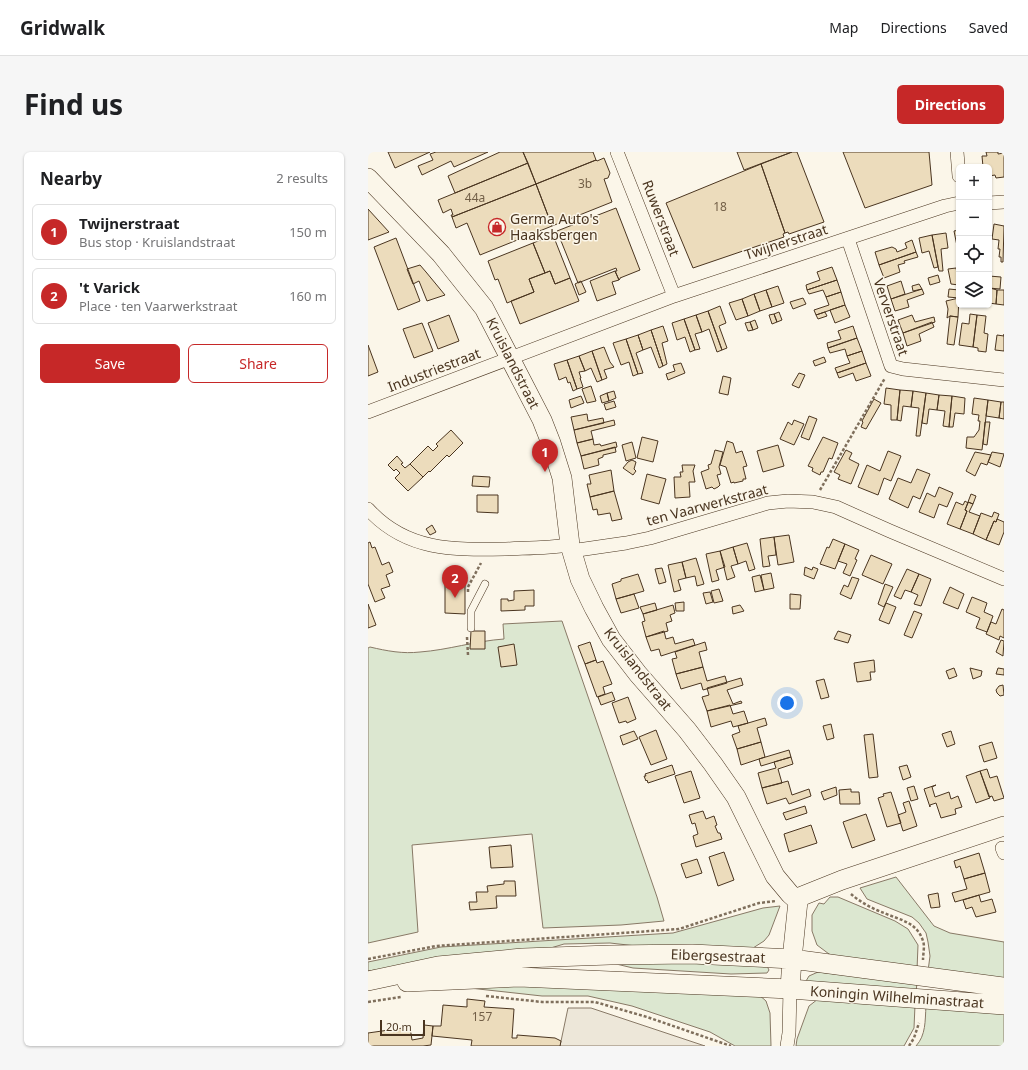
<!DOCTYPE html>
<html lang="en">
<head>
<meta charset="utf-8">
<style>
  :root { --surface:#fff; --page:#f6f6f6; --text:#202124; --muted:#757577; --line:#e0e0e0; --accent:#c62828 }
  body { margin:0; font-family:"Noto Sans",sans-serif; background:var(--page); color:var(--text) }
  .controls { position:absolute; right:12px; top:12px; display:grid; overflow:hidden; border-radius:6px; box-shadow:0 1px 3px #0004 }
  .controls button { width:36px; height:36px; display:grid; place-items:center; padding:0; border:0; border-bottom:1px solid var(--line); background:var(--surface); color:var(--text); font:20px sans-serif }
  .scale { position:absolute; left:12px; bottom:10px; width:45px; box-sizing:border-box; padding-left:4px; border:2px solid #4a3520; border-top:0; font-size:11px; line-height:14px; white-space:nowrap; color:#4a3520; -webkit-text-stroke:3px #fbf6e9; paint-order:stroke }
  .you { position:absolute; left:419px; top:551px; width:14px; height:14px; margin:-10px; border:3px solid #fff; border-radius:50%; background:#1a73e8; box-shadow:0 0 0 6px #1a73e833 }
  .badge { display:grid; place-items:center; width:26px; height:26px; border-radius:50%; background:var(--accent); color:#fff; font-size:13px; font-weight:700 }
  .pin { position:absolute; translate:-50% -33px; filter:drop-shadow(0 1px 2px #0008) }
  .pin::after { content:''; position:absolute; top:21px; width:14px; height:12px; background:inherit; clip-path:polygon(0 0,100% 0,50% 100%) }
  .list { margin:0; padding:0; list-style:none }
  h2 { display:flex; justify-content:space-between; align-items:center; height:52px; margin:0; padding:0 16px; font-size:17px }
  h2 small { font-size:13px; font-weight:400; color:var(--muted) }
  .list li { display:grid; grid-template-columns:26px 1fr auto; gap:12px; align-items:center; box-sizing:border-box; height:56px; margin:0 8px 8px; padding:0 8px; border:1px solid var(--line); border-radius:6px }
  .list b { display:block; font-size:15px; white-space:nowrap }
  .list p { margin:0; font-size:13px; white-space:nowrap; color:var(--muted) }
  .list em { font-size:13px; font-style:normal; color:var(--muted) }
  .actions { display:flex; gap:8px; padding:12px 16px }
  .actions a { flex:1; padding:9px 0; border:1px solid var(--accent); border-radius:6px; text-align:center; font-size:14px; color:var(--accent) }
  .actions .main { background:var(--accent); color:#fff }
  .icon { flex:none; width:22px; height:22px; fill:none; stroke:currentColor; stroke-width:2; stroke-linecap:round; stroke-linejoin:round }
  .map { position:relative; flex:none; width:636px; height:894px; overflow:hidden; border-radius:6px }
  header { display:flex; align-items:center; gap:24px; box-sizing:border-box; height:56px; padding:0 20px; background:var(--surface); border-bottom:1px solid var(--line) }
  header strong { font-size:19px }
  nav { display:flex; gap:22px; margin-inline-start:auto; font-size:14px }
  .intro { display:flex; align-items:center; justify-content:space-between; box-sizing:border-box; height:96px; padding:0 24px }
  h1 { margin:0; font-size:28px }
  .button { padding:10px 18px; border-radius:6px; background:var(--accent); color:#fff; font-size:14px; font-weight:700 }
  main { display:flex; gap:24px; padding:0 24px }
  aside { flex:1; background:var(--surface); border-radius:6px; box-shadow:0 1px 3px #0004 }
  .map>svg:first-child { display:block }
  .green { fill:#dce7d0; stroke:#887966 }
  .parking { fill:#ede7d9; stroke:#887966 }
  .building { fill:#ecdcbc; stroke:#4a3520 }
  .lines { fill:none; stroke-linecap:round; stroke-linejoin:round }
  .lane-casing { stroke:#4a3520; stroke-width:8 }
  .street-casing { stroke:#4a3520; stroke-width:14 }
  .secondary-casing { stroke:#4a3520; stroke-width:20 }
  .path { stroke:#7f6f5c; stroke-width:2.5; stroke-dasharray:3 2; stroke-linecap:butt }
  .lane { stroke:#fbf6e9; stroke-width:7 }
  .street { stroke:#fbf6e9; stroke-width:13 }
  .secondary { stroke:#fbf6e9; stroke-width:19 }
  .labels { text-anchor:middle; stroke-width:3; stroke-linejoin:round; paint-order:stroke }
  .number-label { font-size:12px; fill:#725f47 }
  .street-label { font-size:14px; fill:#4a3520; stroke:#fbf6e9 }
  .poi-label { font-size:14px; fill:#4a3520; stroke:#fbf6e9; text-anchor:start }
</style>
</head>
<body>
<header>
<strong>Gridwalk</strong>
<nav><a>Map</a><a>Directions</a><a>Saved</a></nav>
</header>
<div class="intro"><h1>Find us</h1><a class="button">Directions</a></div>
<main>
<aside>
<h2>Nearby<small>2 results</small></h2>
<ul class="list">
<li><span class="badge">1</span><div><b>Twijnerstraat</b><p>Bus stop · Kruislandstraat</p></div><em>150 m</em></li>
<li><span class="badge">2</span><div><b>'t Varick</b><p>Place · ten Vaarwerkstraat</p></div><em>160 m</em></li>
</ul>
<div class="actions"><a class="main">Save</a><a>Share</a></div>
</aside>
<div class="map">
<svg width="636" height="894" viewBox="0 0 636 894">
  <rect width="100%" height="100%" fill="#fbf6e9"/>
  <path class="green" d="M194 469 289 745 296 769 253 773 175 776 164 682 44 693 50 780 0 791V496L2 495C19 499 35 502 52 500 80 498 107 489 136 487L135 472Z
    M528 725 566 774 582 781 636 790V828L560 819 562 804 560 790 558 781 551 771 544 765 499 747 492 736Z
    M462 745H470L527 769 540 777 550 793 549 818 469 806 461 802 449 793 444 779V763L451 751 456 752Z
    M412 754 401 783 396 789 385 796H286L242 791 196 792 166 801 106 805 0 819V810L73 795 305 781 395 756Z
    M244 811H312L399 814 401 818 399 821 363 822 265 816Z
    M450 820 549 831 548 840 442 833 438 829 441 824Z
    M125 831 390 842 398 849 402 861 403 894H367L342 880 264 854 220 844H174L83 834Z
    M450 847 547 853 546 876 536 894H428L429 887 441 854Z
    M558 854 636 859V894H548C558 883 557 869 558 854Z"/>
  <path class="parking" d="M200 856H223L337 894H192Z"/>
  <path class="building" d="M20 0H62L27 16Z
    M68 0H120L86 15 83 9 54 23 50 14 65 8 62 2Z
    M132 0H155L160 11 87 41 80 24Z
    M155 0H225L228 8 168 32Z
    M369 0H424L376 18Z
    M424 0H429L456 70 421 82 420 80 417 81 393 12Z
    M475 0H561L564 33 497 56Z
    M618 0H630V2L636 1V25L628 26 627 23 621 24V15H615L614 4H619Z
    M236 6 242 21 240 26 236 27 244 50 184 74 168 32 228 8 229 9Z
    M160 11 168 32 84 65 83 63H85L83 57 75 61 70 48Z
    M393 12 417 81 415 82 416 85 325 116 298 51Z
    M168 32 184 74 112 103 99 71 88 76 84 65Z
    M248 56 272 118 252 126V127L251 128 247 119H249L248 116 210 131 189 79Z
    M0 57 21 80 0 88Z
    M626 72 636 74 635 110H633V105H631L632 97H630L631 88 624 87Z
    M591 78V93L589 94 586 79Z
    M578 81 580 96 573 97 575 119H571L564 83Z
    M185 83 202 126 187 132 182 119 177 121 165 91Z
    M564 83 570 115 566 116 561 99 554 101 551 86Z
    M28 86 52 149 30 158 6 95Z
    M544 88 548 100 511 113 507 100 524 95 528 97 529 100 539 96 537 91Z
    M165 91 177 121 161 127 166 140 139 151 130 127 127 128 120 109Z
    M548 100 550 105 536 109 537 111 530 113 532 120 516 126 511 113Z
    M52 113 58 120 77 143 59 149 51 129 45 132 39 117Z
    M464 115 469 128 439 138 438 133 452 128 449 120Z
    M588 116 591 130V133L583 132 580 117Z
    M182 119 187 132 202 126 211 149 152 172 143 149 166 140 161 127Z
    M247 119 251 128 244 130 248 142 229 149 222 129Z
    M570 123 572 130 562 133 560 126Z
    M621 124 633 125 632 137 621 136Z
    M469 128 473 140 458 145 455 138 441 142 439 138Z
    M213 129 218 140 211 143 207 132Z
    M533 129 537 142 523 147 519 134Z
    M551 132 554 137 545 139 544 134Z
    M410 134 416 151 404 155 398 138Z
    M622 136 629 138 628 152 621 151Z
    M554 137 556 142 539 148 541 155 527 159 523 147Z
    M581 137 591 138V146L580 145Z
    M398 138 404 155 392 159 386 142Z
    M629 138H636V153L628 152Z
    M473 140 477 153 448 163 446 158 461 153 458 145Z
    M386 142 392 159 380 164 374 147Z
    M435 146 438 152 425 157 422 150Z
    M591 146 590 165 582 164 579 166 580 157 578 149Z
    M374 147 380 164 368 168 361 151Z
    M477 153 482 165 467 171 462 158Z
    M352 154 358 171 351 174 359 196 354 198 340 159Z
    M340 159 354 198 349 200 341 177 334 180 328 163Z
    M411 160 414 168 409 170 406 162Z
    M457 160 459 164 450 167 448 163Z
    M406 162 409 170 404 172 401 163Z
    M602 162 609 163 605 195 591 193 594 171 601 172Z
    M81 163 91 189 70 197 60 171Z
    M328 163 334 180 327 182 332 197 327 198 316 167Z
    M544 163 547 170 566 165 567 170 535 181 530 168Z
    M609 163 618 164 616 181 620 182 618 200 610 199V196L605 195Z
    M582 164 590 165 586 193 579 192Z
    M316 167 327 198 322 200 317 185 309 188 304 171Z
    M387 168 390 176 385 178 382 170Z
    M382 170 385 178 380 179 377 171Z
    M564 170 566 175 551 182 553 189 539 194 535 181Z
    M54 171 65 199 46 206 35 177Z
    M295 174 300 189 294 191 299 212 295 214 283 178Z
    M485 174 489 186 460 196 459 191 473 187 470 179Z
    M283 178 295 214 291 216 283 195 275 198 270 183Z
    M636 182V199L627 198 629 183 636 184Z
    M270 183 275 198 268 201 275 221 270 222 258 187Z
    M489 186 494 199 479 204 477 197 462 201 460 196Z
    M258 187 270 222 265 224 261 210 253 213 245 191Z
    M0 193 10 220 0 224Z
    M236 195 242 210 246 215 236 218 239 226 234 228 224 199Z
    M224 199 234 228 229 230 223 216 217 219 211 204Z
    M494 199 498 211 469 221 467 216 482 211 479 204Z
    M211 204 217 219 211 220 213 226H212L215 235 209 237 199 208Z
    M456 205 458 210 447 214 445 209Z
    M199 208 209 237 205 239 202 230 200 231 198 225 191 228 186 212Z
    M313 211 317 221 300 228 298 222 307 219 305 213Z
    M498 211 503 224 488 229 485 221 471 226 469 221Z
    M431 221 437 223 431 236 424 233Z
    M355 224 363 226 360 243 351 241Z
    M223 234 228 249 219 251 214 237Z
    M518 236 532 238 529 268H523V253L516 252Z
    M532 238 545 239 543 255 535 254 533 269 529 268Z
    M246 239 248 246 241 249 239 241Z
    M545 239 558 241 552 284H548L551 256 543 255Z
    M239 241 241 249 234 251 232 244Z
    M558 241 571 243 569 258 561 257 559 272 554 271Z
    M571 243 584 244 581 275 575 274 577 259 569 258Z
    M213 244 216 251 203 256 201 248Z
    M584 244 597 246 596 262 587 261 585 275H581Z
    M606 246 620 248 614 298 598 296 599 285H606L611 278 612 269H610L611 263 604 262Z
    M506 247 513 251 498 277 493 275 495 270 494 269Z
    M620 248 633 250 631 266 618 264Z
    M246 249 248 255 238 258 236 252Z
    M633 250H636V267L631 266Z
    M219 262 220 269 235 266 236 271 206 278 203 265Z
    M441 264 449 267 441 288 433 285Z
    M246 268 247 273 223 279 225 287 209 291 206 278Z
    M426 268 436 272 426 293 412 287 420 270 424 273Z
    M617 270H622L619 293 615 292Z
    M83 278 95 291 81 305 79 303 62 320 61 319 55 325 42 312 60 294 65 299 70 294 68 292Z
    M274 285 290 289 285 310 269 306Z
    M455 285 470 291 464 307 461 306 455 320H453L452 323 444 319 445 316 440 314Z
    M225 287 226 293 232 292 233 294 248 290 249 295 213 304 209 291Z
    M359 289 365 291 368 301 374 299 379 314 375 315 378 327H375V329L366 331V330L363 331 358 315 352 313Z
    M264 290 268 306 258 309 254 293Z
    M410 293 416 314 395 320 389 299Z
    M247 295 248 300 235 303V305L230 307 231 313 216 317 213 304Z
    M347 298 355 300 351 315 353 322 349 323 352 333 350 335 346 337 344 335 338 337 333 320 341 317 340 313 343 312Z
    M478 298 484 301 481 307 491 312 483 332 470 327 472 323 466 320Z
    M520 299 533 304 523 329 516 326 510 343 490 335 499 313 512 319Z
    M607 300 623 303 619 313 613 311 607 324 598 319Z
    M624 300 636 302 632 315 620 310Z
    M29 304 35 311 33 312 37 316 42 312 55 325 40 339 27 326 32 321 28 317 26 319 20 313Z
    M264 308 268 310 266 317 268 319 265 323 255 316 260 310Z
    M314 313H327L325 319 327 330H321L322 345 307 346 306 325H313L312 320H315Z
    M549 317 562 322 552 347 545 344 540 356 521 347 530 326 543 331Z
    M243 318 246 339 222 345 219 332H223L221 323Z
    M279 322 298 327 291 352 273 347Z
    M105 324 122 325 121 335 104 334Z
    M571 335 585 341 579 355 571 352 566 366 551 360 559 341 567 345Z
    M246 339 254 367 244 369 242 361 230 363 229 357 225 358 222 345Z
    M603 342 608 344 605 352 600 350Z
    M109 343H130V361L109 360Z
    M597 349 600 351 597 358 599 359 592 377 579 372 588 350 595 353Z
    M600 350 605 352 601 360 612 364 605 382 592 377 599 359 597 358Z
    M626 360 631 362 628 370 626 369 618 388 605 382 613 361 624 365Z
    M629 367 636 370V380L631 393 618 388 626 369 628 370Z
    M64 373 68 380 62 383 58 377Z
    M421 383 426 410 410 413 406 385Z
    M406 385 408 403 400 404 402 414 395 415 392 387Z
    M465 387 477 392 467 417 452 412 459 395 461 396Z
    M2 390 4 396 7 395 14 413 21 410 25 420 18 423 22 434 13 437 17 446 7 450 0 432V391Z
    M379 391 387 417 381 419 378 409 370 412 365 395Z
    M477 392 491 398 487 407 489 408 482 424 475 421 479 412 470 409Z
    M365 395 370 412 363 414 367 425 359 428 352 399Z
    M352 399 357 415 348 418 351 428 344 430 338 402Z
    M503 403 524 412 515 432 494 423Z
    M328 406 336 432 329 434 327 424 318 426 314 410Z
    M314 410 318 426 310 428 313 438 306 440 300 413Z
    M437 415 444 418 445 415 450 417 446 427 436 423Z
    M294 416 298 430 291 432 287 417Z
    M539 417 551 422 543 440 537 438 533 447 526 444Z
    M403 421 406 436 396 438 393 423Z
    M270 422 276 439 248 447 244 432 253 429V427Z
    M551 422 563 427 553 454 546 452 550 443 543 440Z
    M392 423 396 438 387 440 384 425Z
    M484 425 491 427 483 447 472 442 476 433 480 435Z
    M77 429 97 430V462L77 461Z
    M517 432 525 435 516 455 510 452Z
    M582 435 596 442 590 457 575 451Z
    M351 437 355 449 346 451 343 439Z
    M166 438V454H157V458L133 459V447H140V449L146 448V439Z
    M342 440 345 450 338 452 335 441Z
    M266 442 271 456 253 461 248 447Z
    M422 442 433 443 432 457H422Z
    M604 445 619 451 616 460 625 464 619 480 608 476 612 466 598 460Z
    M316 450V459H308L307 451Z
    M287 451 289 458 275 462 272 455Z
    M518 451 528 455 521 472 511 468Z
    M0 452 8 473 0 476Z
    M305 453 307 461 302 463 304 469 298 471 300 479 278 485 274 470 277 469 275 462Z
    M372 453 376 459 365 462 364 455Z
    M634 457 636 458V486L632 484 631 488 618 482 623 470 628 472Z
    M546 459 554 462 544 486 536 483Z
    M103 479H117V497H102Z
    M296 479 298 487 305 485 307 492 325 487 327 493 293 504 291 497 283 499 278 485Z
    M470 479 483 483 480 491 466 487Z
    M633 488 636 489 635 504 628 500Z
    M222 490 228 508 217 512 210 494Z
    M337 490 339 498 331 500 335 515 308 522 304 507 309 506 307 500Z
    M146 492 149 513 133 515 130 495Z
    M228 508 229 511 235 509 244 532 235 535 237 542 229 545 217 512Z
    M506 508 507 520H502L503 528 489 530 486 511Z
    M335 515 339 529 357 524 359 531 335 538 333 531 313 537 308 522Z
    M586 516 589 524 581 527 578 519Z
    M602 516 614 519 613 524 605 527Z
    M630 516 636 517V523L628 522Z
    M373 526 375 533 359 538 365 552 373 549 374 551 339 559 334 545 341 543 339 536Z
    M456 527 461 545 453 547 448 529Z
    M635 533 636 543 632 544 629 541 628 538 631 534Z
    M244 540 247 548 233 553 230 545Z
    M260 545 268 567 259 571 258 569 251 571 244 551Z
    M362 553 365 562 376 559 380 571 365 575 363 569 343 575 339 559Z
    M397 566 399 573 389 576 393 590 369 597 364 583 372 580 370 574Z
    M463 572 466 586 459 588 455 574Z
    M288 578 299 607 283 613 271 585Z
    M266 579 270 587 255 593 252 584Z
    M583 579 587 592 579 595 574 582Z
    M505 582 510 625 501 626 496 583Z
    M393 590 397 605 373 613 369 597Z
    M624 590 629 606 616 610 611 594Z
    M421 598 423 605 393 614 391 607Z
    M423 605 425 612 410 617 414 631 394 636 390 621 408 616 406 610Z
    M304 613 307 622 280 631 279 628 278 629 276 624H278L277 622Z
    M539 613 543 625 535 628 531 615Z
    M619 617 622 626 629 624 636 646 626 649 624 644 621 645 612 619Z
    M323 619 332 646 316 651 307 624Z
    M612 619 622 646 608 651 598 624Z
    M420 629 424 643 441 637 443 644 421 652 418 646 399 652 394 636Z
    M568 633 564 635 567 645 581 640 583 647 590 644 594 655 587 657 588 662 573 666 568 651 562 653V655L556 637Z
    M546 634 550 647 543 649 539 636Z
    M468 635 469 643 456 648 453 640Z
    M483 637V640H491L492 652H472L471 638Z
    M523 640 533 671 519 675 510 646 516 644 515 642Z
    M541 649 549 674 535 679 530 663 538 660 535 651Z
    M437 654 439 661 418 668 415 661Z
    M335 659 338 667 346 664 349 673 347 674 350 681H352L354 687 328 695 325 684 330 682 327 671 324 672 321 663Z
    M498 662 507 688 484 696 475 670Z
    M443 673 449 691 421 700 416 682Z
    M143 693 145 715 123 716 121 695Z
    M356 700 366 728 350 734 341 705Z
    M611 701 617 721 596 727 592 714 588 716 586 709Z
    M329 707 334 721 318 726 313 712Z
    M617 721 622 740 587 750 584 741 599 737 596 727Z
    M136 729H147L148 744H128L129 756 102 758 101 750H109L108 740H120L119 734 136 732Z
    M570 741 572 755 563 756 560 743Z
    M611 743 613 750 624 747 628 760 608 765 604 755 598 757 595 748Z
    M99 847 117 849 116 855 146 857 144 886H149V883L187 886 193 889 192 894H103L104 888 64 884 65 874H73L75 853 99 855Z
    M56 873 65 874 63 893 55 894H0V881L42 875 44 888 55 886Z"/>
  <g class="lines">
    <g class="lane-casing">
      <path id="lane" d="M103 476V459L117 432"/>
    </g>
    <g class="street-casing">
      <path id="street" d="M249 0 306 144
        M589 0 591 24
        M621 51 636 50
        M480 87 523 214 535 217 636 228
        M0 260 306 144 577 54 591 51
        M0 357C38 399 85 398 138 397 159 396 180 396 202 393
        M203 399 258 391 282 386 400 351 420 349 445 350 468 355 522 379 636 427
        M634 696 636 701
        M419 894 421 881 422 837"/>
    </g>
    <g class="secondary-casing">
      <path id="secondary" d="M0 26 73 102 116 156 174 268 183 291 194 326 202 393 212 427 226 456 243 487 270 522 319 578 345 612 368 645 407 724 422 742 430 749
        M0 829 70 814 155 806 242 803 324 802 424 807 636 835
        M39 830 151 825 422 837 636 853
        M422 837 424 807 430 749 434 744 474 728 636 674"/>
    </g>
    <path class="path" d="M452 338 517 226
      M100 440V435L113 411
      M99 485 100 503
      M483 742C492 750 505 757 516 761 532 768 549 770 555 789 557 794 555 802 555 808
      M0 807 68 794 311 777 391 751 408 749
      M118 844 174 850H227L279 865 363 894
      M0 850 33 845
      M541 894 546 886 551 871"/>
    <use href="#lane" class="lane"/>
    <use href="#street" class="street"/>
    <use href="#secondary" class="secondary"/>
  </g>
  <defs>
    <g id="shop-ring" transform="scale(0.9)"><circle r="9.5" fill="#fbf6e9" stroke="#c62828" stroke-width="1.5"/><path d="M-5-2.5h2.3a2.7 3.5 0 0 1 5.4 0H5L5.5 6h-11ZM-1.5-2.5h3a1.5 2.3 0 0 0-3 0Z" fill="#c62828"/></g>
  </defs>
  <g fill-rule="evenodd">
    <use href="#shop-ring" x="129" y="75"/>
  </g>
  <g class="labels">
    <g class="number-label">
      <text x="217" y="36">3b</text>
      <text x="107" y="50">44a</text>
      <text x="352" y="59">18</text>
      <text x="114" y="869">157</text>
    </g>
    <g class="street-label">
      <text transform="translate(293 66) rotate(69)" y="5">Ruwerstraat</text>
      <text transform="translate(418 90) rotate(-18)" y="5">Twijnerstraat</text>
      <text transform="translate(523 165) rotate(71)" y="5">Ververstraat</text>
      <text transform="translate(145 211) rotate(63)" y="5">Kruislandstraat</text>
      <text transform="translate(66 218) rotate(-21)" y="5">Industriestraat</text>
      <text transform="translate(339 353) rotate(-15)" y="5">ten Vaarwerkstraat</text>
      <text transform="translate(270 517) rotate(52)" y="5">Kruislandstraat</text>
      <text transform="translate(350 804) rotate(2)" y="5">Eibergsestraat</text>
      <text transform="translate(529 845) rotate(4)" y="5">Koningin Wilhelminastraat</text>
    </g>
    <g class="poi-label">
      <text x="142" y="72">Germa Auto's<tspan x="142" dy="16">Haaksbergen</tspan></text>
    </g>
  </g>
</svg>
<div class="controls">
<button>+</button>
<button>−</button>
<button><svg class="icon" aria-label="locate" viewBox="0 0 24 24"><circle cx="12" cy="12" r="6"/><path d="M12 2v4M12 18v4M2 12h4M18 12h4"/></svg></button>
<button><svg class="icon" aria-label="layers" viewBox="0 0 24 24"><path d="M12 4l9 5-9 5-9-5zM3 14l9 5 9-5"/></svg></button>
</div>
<div class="scale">20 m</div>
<div class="you"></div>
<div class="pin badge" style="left:177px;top:320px">1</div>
<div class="pin badge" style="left:87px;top:446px">2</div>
</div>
</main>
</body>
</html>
